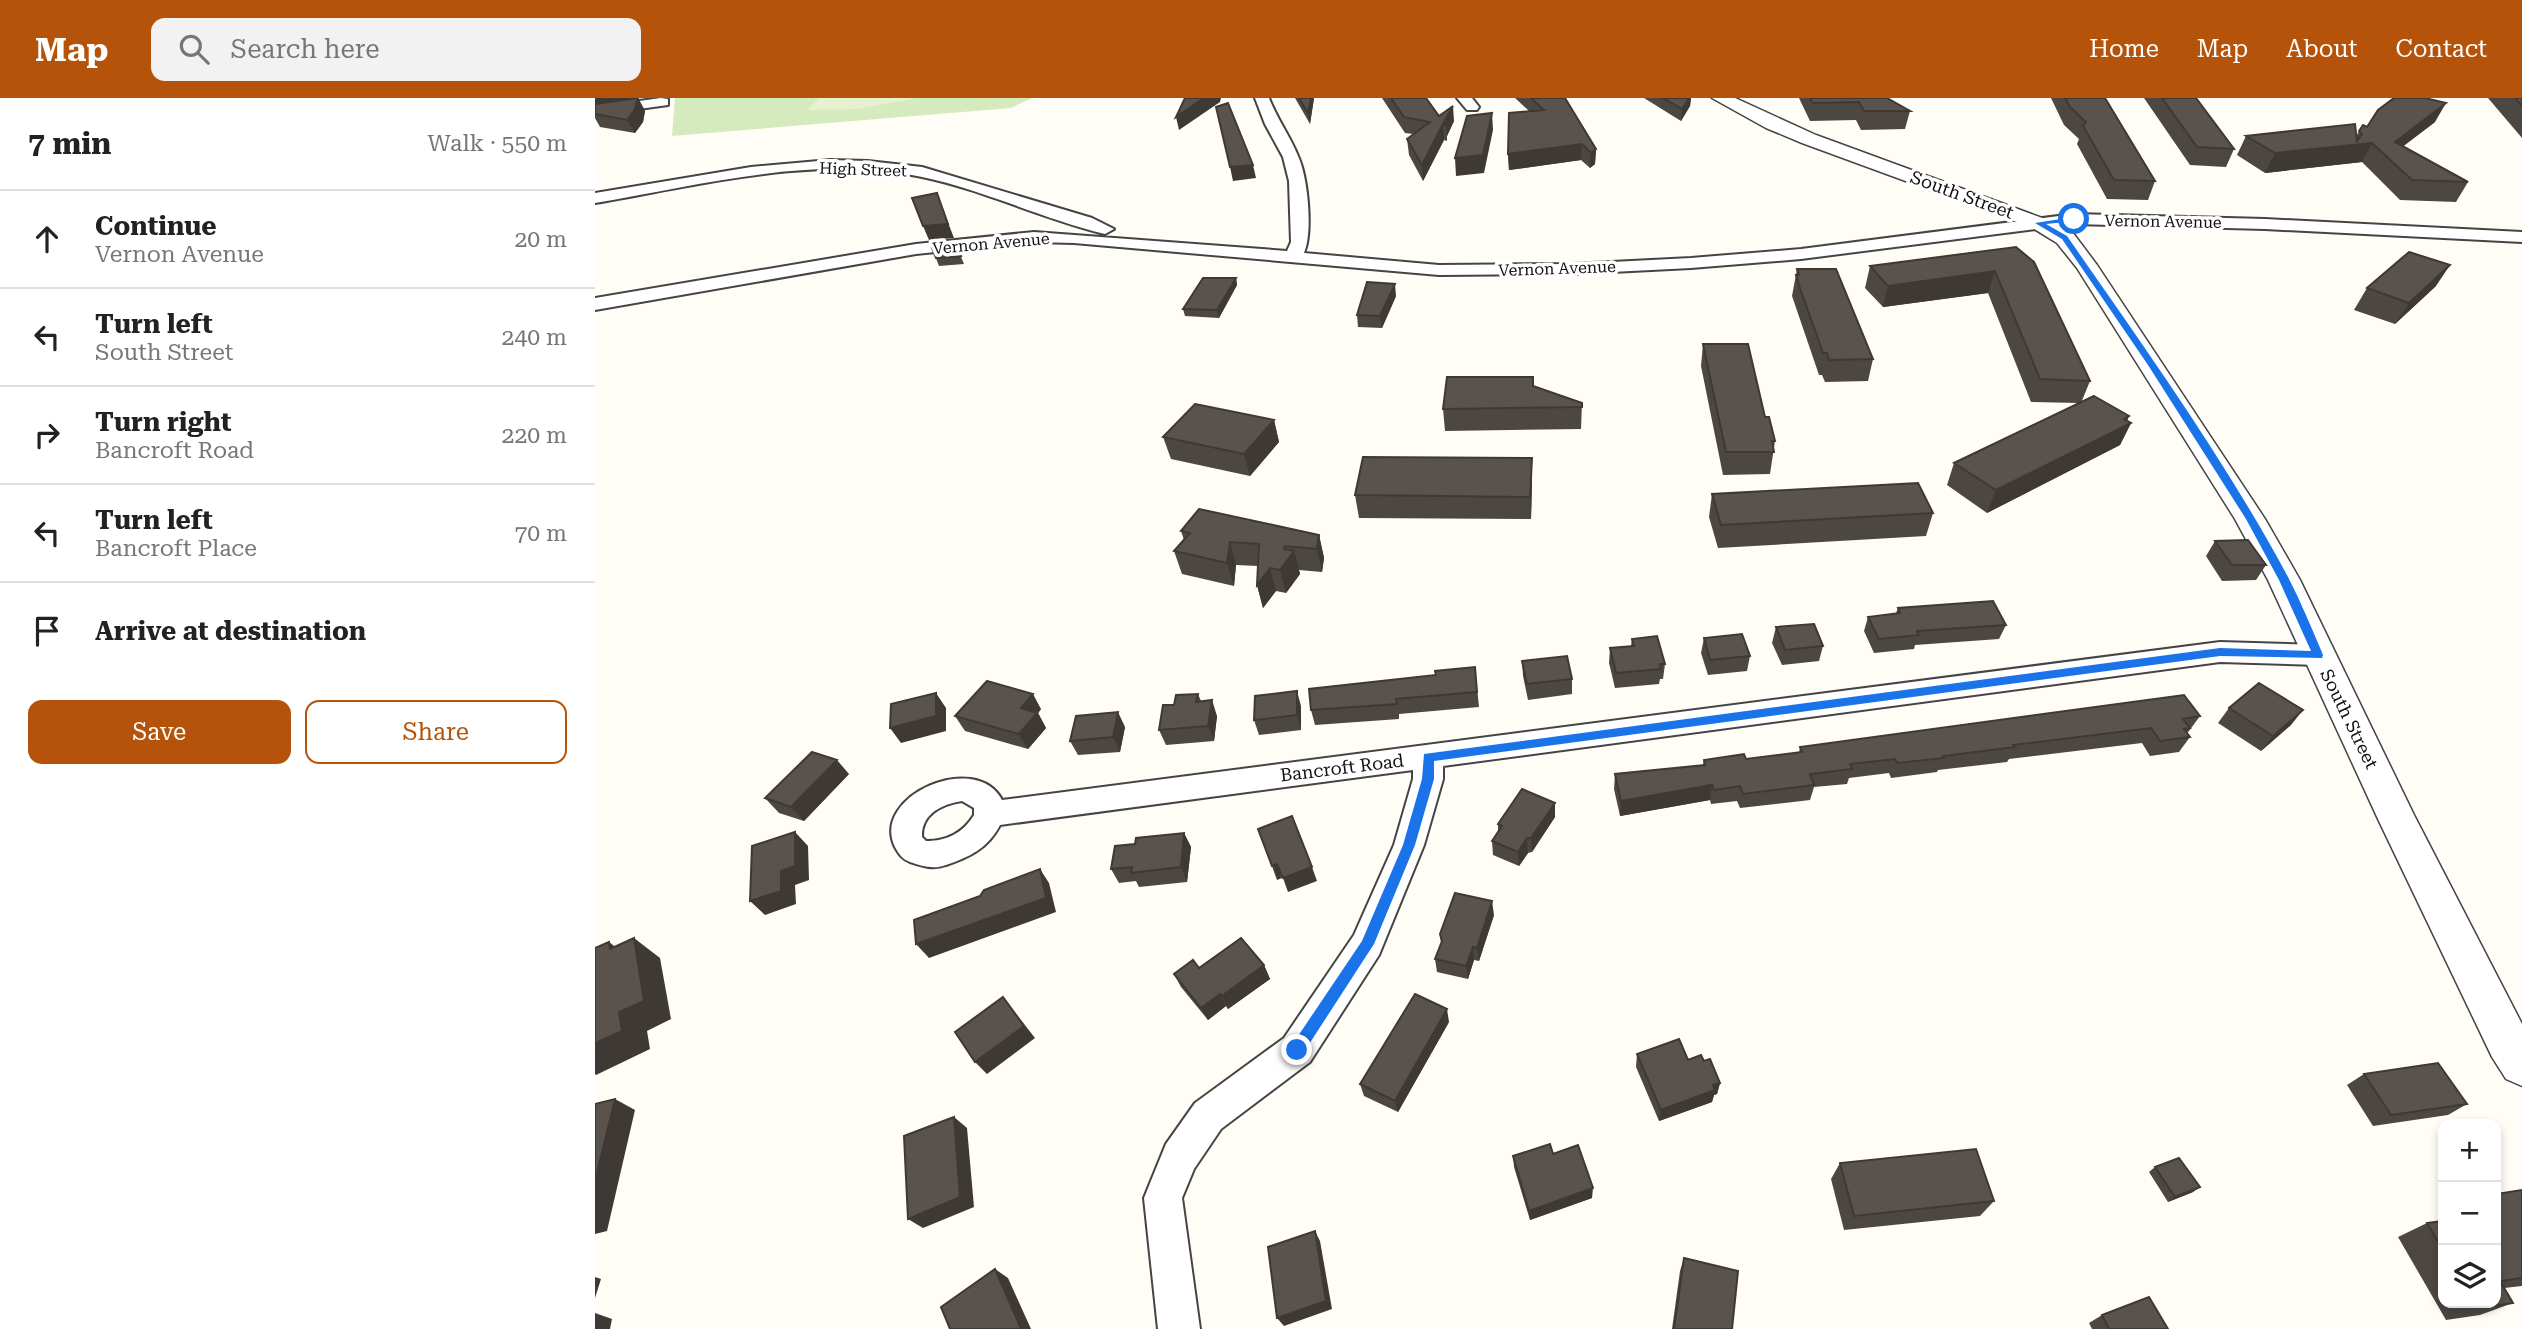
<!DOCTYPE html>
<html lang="en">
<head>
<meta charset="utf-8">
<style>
  :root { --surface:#fff; --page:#f2f2f2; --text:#222; --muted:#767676; --line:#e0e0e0; --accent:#b45309 }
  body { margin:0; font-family:"Roboto Serif",serif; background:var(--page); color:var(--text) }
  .controls { position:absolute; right:21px; bottom:21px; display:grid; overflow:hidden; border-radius:14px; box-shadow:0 4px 10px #0003 }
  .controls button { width:63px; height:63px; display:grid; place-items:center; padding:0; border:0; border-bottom:2px solid var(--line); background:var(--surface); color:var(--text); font:35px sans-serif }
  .stop { position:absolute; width:21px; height:21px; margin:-16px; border:5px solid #1a73e8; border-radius:50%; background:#fff }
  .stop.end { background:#1a73e8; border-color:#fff; box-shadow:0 2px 7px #0008 }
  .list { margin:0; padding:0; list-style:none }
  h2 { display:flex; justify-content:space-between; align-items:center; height:91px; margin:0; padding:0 28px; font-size:30px }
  h2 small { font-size:23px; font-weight:400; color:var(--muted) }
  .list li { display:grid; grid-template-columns:46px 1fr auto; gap:21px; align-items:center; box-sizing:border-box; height:98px; padding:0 28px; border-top:2px solid var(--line) }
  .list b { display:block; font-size:26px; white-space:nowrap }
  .list p { margin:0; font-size:23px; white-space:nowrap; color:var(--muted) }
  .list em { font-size:23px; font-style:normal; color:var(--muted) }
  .actions { display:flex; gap:14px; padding:21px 28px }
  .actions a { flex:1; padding:16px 0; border:2px solid var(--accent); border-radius:14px; text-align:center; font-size:24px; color:var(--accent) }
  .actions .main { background:var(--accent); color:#fff }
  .icon { flex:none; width:38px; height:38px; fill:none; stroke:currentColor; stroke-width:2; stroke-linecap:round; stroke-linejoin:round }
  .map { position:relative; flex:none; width:1927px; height:1231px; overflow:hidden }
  header { display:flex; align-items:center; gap:42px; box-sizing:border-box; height:98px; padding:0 35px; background:var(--accent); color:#fff }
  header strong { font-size:33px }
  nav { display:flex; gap:38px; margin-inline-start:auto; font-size:24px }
  .search { width:490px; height:63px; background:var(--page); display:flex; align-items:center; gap:18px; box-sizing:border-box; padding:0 24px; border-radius:14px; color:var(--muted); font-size:26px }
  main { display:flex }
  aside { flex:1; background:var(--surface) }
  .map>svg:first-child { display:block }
  .green { fill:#d5ebbd }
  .pitch { fill:#e6f2cf }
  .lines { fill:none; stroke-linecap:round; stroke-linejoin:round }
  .minor-casing { stroke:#444; stroke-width:4 }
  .tertiary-casing { stroke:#444; stroke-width:3 }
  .minor { fill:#fff; fill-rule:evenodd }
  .tertiary { fill:#fff; fill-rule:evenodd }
  .wall { fill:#4d4742 }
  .shaded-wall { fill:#3f3936 }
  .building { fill:#5a524d; stroke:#3f3936; stroke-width:2 }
  .route { fill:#1a73e8 }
  .labels { text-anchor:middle; stroke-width:7; stroke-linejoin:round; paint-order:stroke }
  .far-street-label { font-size:16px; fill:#111; stroke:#fff }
  .street-label { font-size:18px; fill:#111; stroke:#fff }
</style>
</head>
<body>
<header>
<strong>Map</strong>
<div class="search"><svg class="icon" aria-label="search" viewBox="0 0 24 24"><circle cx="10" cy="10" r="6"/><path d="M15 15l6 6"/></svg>Search here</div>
<nav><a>Home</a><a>Map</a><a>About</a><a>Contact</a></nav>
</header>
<main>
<aside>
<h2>7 min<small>Walk · 550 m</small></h2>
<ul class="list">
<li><svg class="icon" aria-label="ahead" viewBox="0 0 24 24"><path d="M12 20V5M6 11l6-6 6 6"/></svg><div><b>Continue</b><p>Vernon Avenue</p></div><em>20 m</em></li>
<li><svg class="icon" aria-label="left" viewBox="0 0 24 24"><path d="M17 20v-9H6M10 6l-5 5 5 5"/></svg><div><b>Turn left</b><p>South Street</p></div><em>240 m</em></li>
<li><svg class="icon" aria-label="right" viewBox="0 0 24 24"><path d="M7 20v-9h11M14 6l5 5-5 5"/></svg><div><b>Turn right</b><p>Bancroft Road</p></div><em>220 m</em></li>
<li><svg class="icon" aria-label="left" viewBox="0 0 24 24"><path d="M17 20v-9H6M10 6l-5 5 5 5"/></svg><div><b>Turn left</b><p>Bancroft Place</p></div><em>70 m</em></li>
<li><svg class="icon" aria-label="arrive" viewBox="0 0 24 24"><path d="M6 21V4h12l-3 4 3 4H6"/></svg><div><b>Arrive at destination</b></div></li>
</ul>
<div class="actions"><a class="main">Save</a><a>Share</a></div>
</aside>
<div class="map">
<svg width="1927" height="1231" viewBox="0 0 1927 1231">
  <rect width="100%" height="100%" fill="#fffdf5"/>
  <path class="green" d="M80 0H437L416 10 77 38Z"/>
  <path class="pitch" d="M224 0H321L263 11 212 12Z"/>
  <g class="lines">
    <g class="minor-casing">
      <path id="minor" d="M66 0 73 1V7L0 17V9Z
        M660 0H674C682 21 695 38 703 58 713 80 718 134 709 155L844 167 977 166 1096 160 1206 151 1479 116 1670 121 1927 134V144L1670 131 1479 126 1206 161 1096 170 977 176 844 177 479 145 439 144 321 156 0 212V200L321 146 439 134 692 153 696 144 694 83 688 59 670 26Z
        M862 0H877L884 9 882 12H872Z
        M235 62 273 63 327 69 497 120 519 131 510 136C448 121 389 92 327 79 220 56 106 87 0 105V95L156 69Z
        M1625 544 1723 547 1732 550 1736 557 1732 564 1723 567 1625 564 848 668V681L829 747 784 857 715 964 626 1031 599 1071 587 1100 605 1231H563L549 1100 571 1046 600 1005 689 940 759 837 799 747 818 681V672L405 727C393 750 375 759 351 767 338 772 327 768 315 764 307 761 304 756 300 749 275 698 381 652 407 702ZM367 703 379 710V717C368 735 352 743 331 743L327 739C326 716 347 706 367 703Z"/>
    </g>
    <g class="tertiary-casing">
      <path id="tertiary" d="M1117 0H1140L1221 37 1450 121 1478 135 1502 167 1670 421 1705 482 1819 717 1927 926V988L1911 981 1897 959 1783 721 1673 482 1640 421 1482 170 1462 145 1436 129 1207 45 1171 30Z"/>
    </g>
    <use href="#minor" class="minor"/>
    <use href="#tertiary" class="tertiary"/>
  </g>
  <path class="wall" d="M43 0 50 13 48 24 40 35 5 29 0 20V6Z
    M700 0H719L715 26Z
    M787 0H831L844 18 859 23 852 38V43L849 42 828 83 814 57 812 41 818 36 810 35Z
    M920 0H970L1001 51 1000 66 995 70 986 62 914 72 913 56 934 13Z
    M1049 0H1096L1095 8 1086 23Z
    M1204 0H1292L1315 13 1310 31 1266 32 1261 22 1215 23Z
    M1456 0H1510L1560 83 1553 102 1512 101 1482 46 1484 41 1469 27Z
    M1549 0H1601L1639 51 1631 69 1595 67Z
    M1893 0H1927V40Z
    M1840 24 1808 48 1873 84 1861 104 1805 102 1767 64 1670 75 1642 57 1651 38 1762 37 1764 33 1772 29Z
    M361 147 369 166 344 168 337 150Z
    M1421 149 1495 283 1486 305 1534 318 1532 323 1536 325 1525 347 1392 415 1352 387 1359 365 1484 305 1436 304 1393 195 1288 209 1270 190 1275 168Z
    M1202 171 1278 261 1273 283 1230 284 1227 277H1224L1197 198Z
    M641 180 642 187 624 220 590 218 588 211Z
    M1841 188 1800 226 1759 212 1772 190Z
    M801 198 787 230 763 229 762 217Z
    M1108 246 1170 319 1180 343 1175 376 1128 377 1106 268Z
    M939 288 987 305 986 331 850 333 848 311Z
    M679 322 684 344 655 378 576 361 568 339Z
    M937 383 936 421 764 420 760 397Z
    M1117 396 1338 415 1331 438 1123 450 1114 419Z
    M586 433 724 437 729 460 727 474 704 472 705 476 691 495 681 493 668 510 662 487 663 468 641 467 639 488 587 476 579 453 589 442Z
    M1620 443 1671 467 1661 482 1627 483 1611 458Z
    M1303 510 1411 527 1404 541 1320 547 1319 551 1279 555 1269 533 1273 519 1301 515Z
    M1181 529 1228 548 1224 563 1187 567 1177 545Z
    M1109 540 1155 558 1152 573 1113 577 1106 555Z
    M1037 541 1070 566 1068 581H1065L1064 586 1020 590 1014 565 1015 550 1036 548Z
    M927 563 977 581V596L933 602 928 578Z
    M880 569 884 609 804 616V621L720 627 716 612 841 577Z
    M603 596 606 603 622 618 619 643 571 647 564 632 579 607Z
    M706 608V632L664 637 659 622Z
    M1634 610 1696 627 1666 653 1623 625Z
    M446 611 443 615 451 630 433 651 370 633 360 618Z
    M1605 618 1594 633 1592 635 1595 639 1584 654 1555 658 1547 645 1414 661 1412 664 1343 672 1342 674 1296 680 1294 675 1254 680 1252 686 1219 689 1215 702 1145 710 1142 703 1116 706 1115 702 1025 718 1019 691 1020 676 1108 667 1109 662 1151 661 1204 655 1205 649Z
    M530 629 525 654 483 657 475 643Z
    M254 676 209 723 184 715 170 700Z
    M960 705V719L937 754 933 755 924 768 898 757 897 743 903 733V726Z
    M589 735 596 749 592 784 544 789 541 783 524 785 516 771 540 746Z
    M899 817 884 863 879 862 873 881 842 874 840 861 846 845 845 836Z
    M669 867 675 881 633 911 631 908 613 922 586 889 579 876 604 870Z
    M854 924 803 1014 769 998 765 986Z
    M1042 956 1109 963 1125 985 1122 996 1119 997 1117 1004 1064 1023 1041 969Z
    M1769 976 1872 1006 1853 1017 1778 1028 1752 987Z
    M958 1056 997 1100 935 1122 919 1069 918 1058Z
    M1245 1065 1399 1103 1385 1118 1249 1132 1236 1081Z
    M1560 1069 1598 1094 1573 1104 1554 1074Z
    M1927 1092V1188L1909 1190 1918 1205 1885 1217 1851 1222 1803 1139 1832 1125 1848 1123V1205H1901V1096Z
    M1089 1160 1137 1231H1077L1085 1173Z
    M1507 1217 1573 1231H1497L1494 1225Z"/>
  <path class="shaded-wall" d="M0 0H46H43L50 13 48 24 40 35 32 22 0 6Z
    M609 0H626L625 4 584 32 581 19Z
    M716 0H719L715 26 713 15Z
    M1094 0H1096L1095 8 1086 23 1087 11Z
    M1851 5 1840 24 1793 60 1800 44Z
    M858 8 859 23 852 38 851 27 849 24Z
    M897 15 898 32 889 75 861 78 860 60Z
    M848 26 849 42 828 83 827 67Z
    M1777 45 1767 64 1670 75 1680 55Z
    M987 46 986 62 914 72 913 56Z
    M1001 51 1000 66 995 70 996 55Z
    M658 67 661 80 638 83 635 69Z
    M342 95 347 109 359 140 334 142 328 128Z
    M1855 167 1841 188 1800 226 1814 205Z
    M1400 173 1393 195 1288 209 1293 188Z
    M641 180 642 187 624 220 622 212Z
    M800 186 801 198 787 230 785 218Z
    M1534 318 1529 328 1536 325 1525 347 1392 415 1401 392Z
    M679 322 684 344 655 378 649 356Z
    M937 360V383L936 421 935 399Z
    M724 437 729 460 727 474 722 451Z
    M635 444 641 467 639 488 632 465Z
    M690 448 693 461 699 453 705 476 691 495 685 472 689 451Z
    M675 470 681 493 668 510 662 487Z
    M702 593 706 608V632L702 617Z
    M341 595 351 610V633L306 645 295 630Z
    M438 596 446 611 443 615 451 630 433 651 424 636 426 610Z
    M617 602 622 618 619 643 613 628Z
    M1708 612 1696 627 1666 653 1678 638Z
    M523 614 530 629 525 654 518 639Z
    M242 662 254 676 209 723 196 709Z
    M1117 687 1115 702 1025 718 1026 703Z
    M960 705V719L937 754 936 740Z
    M200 734 213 748 214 782 200 787 201 806 170 817 155 803 186 773Z
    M589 735 596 749 592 784 586 769Z
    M932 740 933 755 924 768 923 754Z
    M682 766 687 780 682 782 677 768Z
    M717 769 722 783 693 794 688 780Z
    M445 771 454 785 461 814 334 860 321 846Z
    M897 803 899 817 884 863 882 850Z
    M39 840 65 860 76 921 52 933 55 951 1 977 0 976V945L24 914Z
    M14 844 40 864 15 851Z
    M878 849 879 862 873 881 871 868Z
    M669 867 675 881 633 911 627 898Z
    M625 896 631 908 613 922 606 910Z
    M408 899 440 940 392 976 380 964Z
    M852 911 854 924 803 1014 800 1003Z
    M1125 985 1122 996 1119 997 1117 1004 1064 1023 1066 1012 1118 987Z
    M20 1001 40 1012 12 1133 0 1136V1083Z
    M359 1019 372 1030 379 1109 328 1130 313 1121Z
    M1605 1089 1598 1094 1573 1104 1580 1099Z
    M998 1090 997 1100 935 1122 934 1113Z
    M720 1133 725 1143 737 1211 689 1228 682 1220Z
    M400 1171 413 1180 436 1231H426Z
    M0 1179 6 1181 0 1200Z
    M0 1215 17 1221 15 1231H0Z"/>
  <path class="building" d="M43 0 40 11 32 22 0 16V6Z
    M590 0H609L581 19Z
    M704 0H716L713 15Z
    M796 0H831L844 18 858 8 849 24 851 27 848 26 827 67 812 41 835 24 809 19Z
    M936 0H970L1001 51 996 55 987 46 913 56 914 15 949 12Z
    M1068 0H1094L1087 11Z
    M1215 0H1292L1315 13H1269L1264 4 1218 5Z
    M1470 0H1510L1560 83 1519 82 1488 28 1491 24 1475 9Z
    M1567 0H1601L1639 51 1602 49Z
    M1799 0H1830L1851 5 1800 44 1873 84 1817 82 1777 45 1680 55 1651 38 1760 26 1762 43 1767 36 1764 33 1768 27 1772 29 1783 12Z
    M1920 0H1927V8Z
    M633 5 658 67 635 69 621 9Z
    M897 15 888 57 860 60 872 18Z
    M342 95 353 126 328 128 317 100Z
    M361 147 366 158 341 160 337 150Z
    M1421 149 1439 164 1495 283 1445 281 1400 173 1293 188 1275 168Z
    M1814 154 1855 167 1814 205 1772 190Z
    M1202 171H1241L1278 261 1234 262 1232 255H1228L1205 190 1201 177H1204Z
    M608 180H641L622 212 588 211Z
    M772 184 800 186 785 218 762 217Z
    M1108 246H1153L1170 319H1174L1180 343H1177L1179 354H1131Z
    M852 279H938V288L987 305V309L848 311Z
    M1499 298 1534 318 1529 321 1536 325 1401 392 1359 365Z
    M600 306 679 322 649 356 568 339Z
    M768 359 937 360 935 399 760 397Z
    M1323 385 1338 415 1126 427 1117 396Z
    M604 411 724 437 722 451 690 448 689 451 699 453 685 472 675 470 662 487 664 446 635 444 632 465 579 453 595 435 586 433Z
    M1653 442 1671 467H1637L1620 443Z
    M1398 503 1411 527 1322 533 1324 537 1284 541 1273 519 1305 515 1303 510Z
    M1219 526 1228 548 1190 552 1181 529Z
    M1147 536 1155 558 1115 562 1109 540Z
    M1062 538 1070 566H1065L1066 571 1021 575 1015 550 1039 548 1037 541Z
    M972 558 977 581 932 586 927 563Z
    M880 569 882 594 801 601 802 606 716 612 714 591 841 577 840 573Z
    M392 583 438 596 426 610 442 615 424 636 360 618Z
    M1664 585 1708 612 1678 638 1634 610Z
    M702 593V617L659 622 660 598Z
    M341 595V618L295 630 296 606Z
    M603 596 601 604 617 602 613 628 564 632 568 607H579L581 597Z
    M1589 597 1605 618 1588 621 1595 630 1589 631 1595 639 1565 643 1556 630 1418 647 1420 649 1348 658 1349 660 1302 665 1300 661 1255 666 1257 671 1215 676 1219 687 1148 696 1145 688 1119 692 1117 687 1026 703 1020 676 1110 667 1109 662 1149 656 1151 661 1207 654 1205 649Z
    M523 614 518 639 475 643 481 618Z
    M217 654 242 662 196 709 170 700Z
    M927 691 960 705 936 740H932L923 754 897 743 907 728 903 726Z
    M697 718 717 769 688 780 682 766 677 768 663 731Z
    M200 734V768L186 773V793L155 803 157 748Z
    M589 735 586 769 536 775 537 769 516 771 520 748 540 746 541 740Z
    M445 771 451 800 321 846 319 822 385 798 389 792Z
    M860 795 897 803 882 850 878 849 871 868 840 861 847 843 845 836Z
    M39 840 49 903 24 914 27 933 0 945V850L14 844 15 851Z
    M646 840 669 867 627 898 625 896 606 910 579 876 598 862 604 870Z
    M820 896 852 911 800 1003 765 986Z
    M408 899 429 928 380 964 360 934Z
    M1084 941 1093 962 1106 957 1109 963 1115 961 1125 985 1118 987 1120 992 1066 1012 1042 956Z
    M1843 965 1872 1006 1796 1017 1769 976Z
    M20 1001 0 1083V1006Z
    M359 1019 365 1099 313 1121 309 1038Z
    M955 1046 958 1056 983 1047 998 1090 934 1113 918 1058Z
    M1381 1051 1399 1103 1259 1118 1245 1065Z
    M1584 1060 1605 1089 1580 1099 1560 1069Z
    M1927 1092V1180L1905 1183 1918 1205 1883 1210 1880 1205H1901V1096Z
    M1848 1123V1152L1832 1125Z
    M720 1133 731 1203 682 1220 673 1149Z
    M1089 1160 1143 1173 1137 1231H1079Z
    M400 1171 426 1231H355L346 1209Z
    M1554 1199 1573 1231H1514L1507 1217Z"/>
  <path class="route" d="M1479 119 1481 123 1451 126 1472 138C1549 249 1629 360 1693 479 1706 504 1717 531 1728 557L1727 560 1625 558 839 663V681L820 747 779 846 707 957H697L695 952 697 947 767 843 808 747 827 681 829 656 1625 550 1716 553 1684 482 1651 421 1553 267 1467 141 1440 125Z"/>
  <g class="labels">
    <g class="far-street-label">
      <text transform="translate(268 71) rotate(2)" y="6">High Street</text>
      <text transform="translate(1568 123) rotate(1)" y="6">Vernon Avenue</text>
      <text transform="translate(396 145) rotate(-5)" y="6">Vernon Avenue</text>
      <text transform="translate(962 170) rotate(-2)" y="6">Vernon Avenue</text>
    </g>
    <g class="street-label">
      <text transform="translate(1367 97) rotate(20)" y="6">South Street</text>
      <text transform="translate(1754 621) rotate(64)" y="6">South Street</text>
      <text transform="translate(747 670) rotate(-7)" y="6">Bancroft Road</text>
    </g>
  </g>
</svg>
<div class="controls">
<button>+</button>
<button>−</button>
<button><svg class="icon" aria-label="layers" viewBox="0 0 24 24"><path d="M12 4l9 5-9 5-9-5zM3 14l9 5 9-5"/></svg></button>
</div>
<div class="stop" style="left:1479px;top:121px"></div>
<div class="stop end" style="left:702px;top:952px"></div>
</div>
</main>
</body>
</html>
